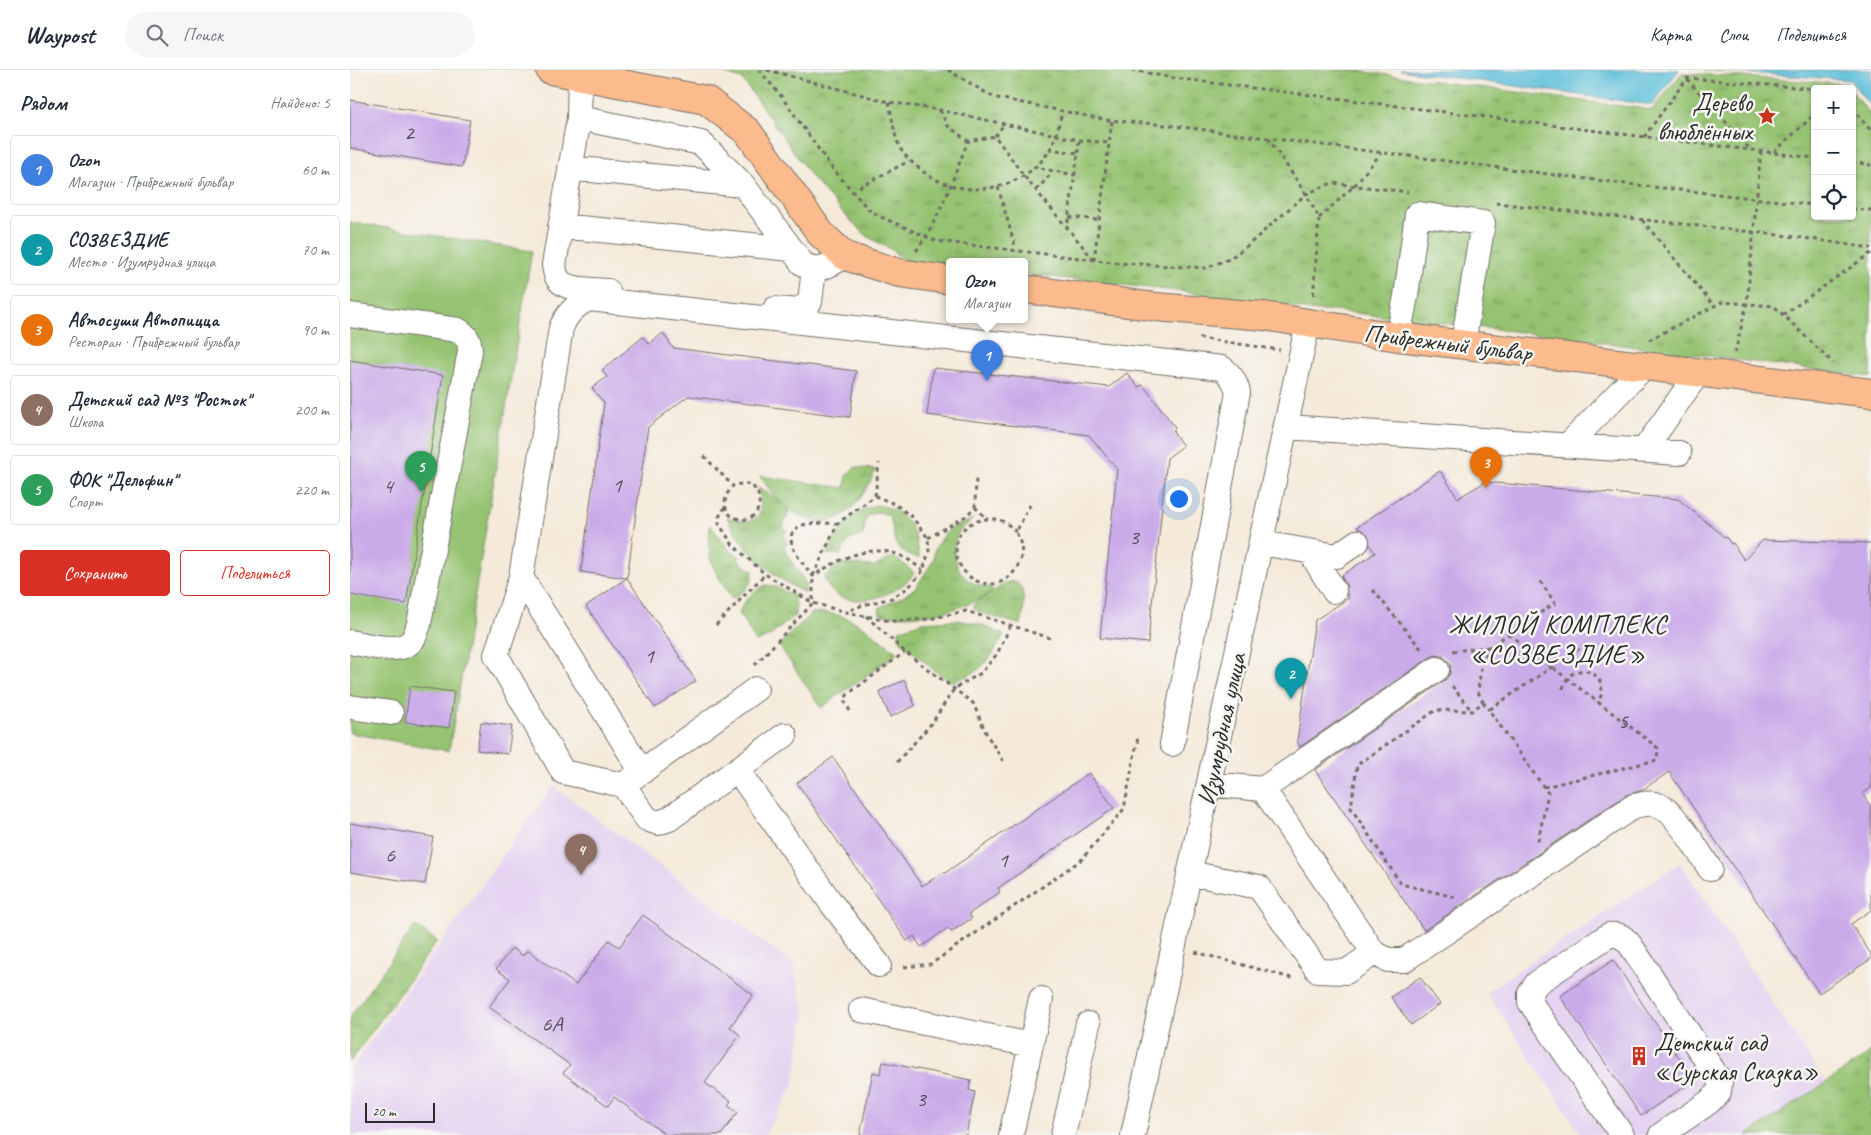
<!DOCTYPE html>
<html lang="ru">
<head>
<meta charset="utf-8">
<style>
  :root { --surface:#fff; --page:#f6f6f7; --text:#1f2937; --muted:#747a83; --line:#e0e1e3; --accent:#d93025 }
  body { margin:0; font-family:Caveat,sans-serif; background:var(--page); color:var(--text) }
  .controls { position:absolute; right:15px; top:15px; display:grid; overflow:hidden; border-radius:5px; box-shadow:0 1px 4px #0004 }
  .controls button { width:45px; height:45px; display:grid; place-items:center; padding:0; border:0; border-bottom:1px solid var(--line); background:var(--surface); color:var(--text); font:25px sans-serif }
  .scale { position:absolute; left:15px; bottom:12px; width:70px; box-sizing:border-box; padding-left:5px; border:2px solid #2b2b2b; border-top:0; font-size:14px; line-height:18px; white-space:nowrap; color:#2b2b2b; -webkit-text-stroke:4px #f6f6f2; paint-order:stroke }
  .you { position:absolute; left:828px; top:428px; width:18px; height:18px; margin:-12px; border:4px solid #fff; border-radius:50%; background:#1a73e8; box-shadow:0 0 0 8px #1a73e833 }
  .badge { display:grid; place-items:center; width:32px; height:32px; border-radius:50%; background:var(--accent); color:#fff; font-size:16px; font-weight:700 }
  .pin { position:absolute; translate:-50% -41px; filter:drop-shadow(0 1px 2px #0008) }
  .pin::after { content:''; position:absolute; top:26px; width:18px; height:15px; background:inherit; clip-path:polygon(0 0,100% 0,50% 100%) }
  .popup { position:absolute; left:596px; top:188px; width:82px; height:65px; box-sizing:border-box; display:grid; place-content:center; border-radius:5px; background:var(--surface); filter:drop-shadow(0 1px 4px #0005); font-size:16px; white-space:nowrap; color:var(--muted) }
  .popup b { font-size:19px; color:var(--text) }
  .popup::after { content:''; position:absolute; left:50%; top:100%; margin-left:-10px; border:10px solid transparent; border-top-color:var(--surface) }
  .list { margin:0; padding:0; list-style:none }
  h2 { display:flex; justify-content:space-between; align-items:center; height:65px; margin:0; padding:0 20px; font-size:21px }
  h2 small { font-size:16px; font-weight:400; color:var(--muted) }
  .list li { display:grid; grid-template-columns:32px 1fr auto; gap:15px; align-items:center; box-sizing:border-box; height:70px; margin:0 10px 10px; padding:0 10px; border:1px solid var(--line); border-radius:5px }
  .list b { display:block; font-size:19px; white-space:nowrap }
  .list p { margin:0; font-size:16px; white-space:nowrap; color:var(--muted) }
  .list em { font-size:16px; font-style:normal; color:var(--muted) }
  .actions { display:flex; gap:10px; padding:15px 20px }
  .actions a { flex:1; padding:11px 0; border:1px solid var(--accent); border-radius:5px; text-align:center; font-size:18px; color:var(--accent) }
  .actions .main { background:var(--accent); color:#fff }
  .icon { flex:none; width:28px; height:28px; fill:none; stroke:currentColor; stroke-width:2; stroke-linecap:round; stroke-linejoin:round }
  .map { position:relative; flex:none; width:1521px; height:1065px; overflow:hidden }
  header { display:flex; align-items:center; gap:30px; box-sizing:border-box; height:70px; padding:0 25px; background:var(--surface); border-bottom:1px solid var(--line) }
  header strong { font-size:24px }
  nav { display:flex; gap:28px; margin-inline-start:auto; font-size:18px }
  .search { width:350px; height:45px; background:var(--page); display:flex; align-items:center; gap:12px; box-sizing:border-box; padding:0 18px; border-radius:28px; color:var(--muted); font-size:19px }
  main { display:flex }
  aside { flex:1; background:var(--surface) }
  .map>svg:first-child { display:block }
  .built { fill:#e5d3f1 }
  .grass { fill:url(#grass-tufts); stroke:#60774e }
  .pitch { fill:#95c371; stroke:#60774e }
  .water { fill:#5dbfdb; stroke:#447583 }
  .building { fill:#caabe9 }
  .lines { fill:none; stroke-linecap:round; stroke-linejoin:round }
  .minor-casing { stroke:#726e68; stroke-width:26 }
  .major-casing { stroke:#726e68; stroke-width:30 }
  .path { stroke:#726e68; stroke-width:3; stroke-dasharray:4 4; stroke-linecap:butt }
  .minor { stroke:#fff; stroke-width:24 }
  .major { stroke:#fbbb8c; stroke-width:28 }
  .labels { text-anchor:middle; stroke-width:5; stroke-linejoin:round; paint-order:stroke }
  .number-label { font-size:22px; fill:#534b5a }
  .poi-label { font-size:25px; fill:#2b2b2b; stroke:#f6f6f2; text-anchor:end }
  .street-label { font-size:25px; fill:#2b2b2b; stroke:#f6f6f2 }
  .neighbourhood-label { font-size:26px; letter-spacing:1px; fill:#2b2b2b; stroke:#f6f6f2 }
</style>
</head>
<body>
<header>
<strong>Waypost</strong>
<div class="search"><svg class="icon" aria-label="search" viewBox="0 0 24 24"><circle cx="10" cy="10" r="6"/><path d="M15 15l6 6"/></svg>Поиск</div>
<nav><a>Карта</a><a>Слои</a><a>Поделиться</a></nav>
</header>
<main>
<aside>
<h2>Рядом<small>Найдено: 5</small></h2>
<ul class="list">
<li><span class="badge" style="background:#3f7fe0">1</span><div><b>Ozon</b><p>Магазин · Прибрежный бульвар</p></div><em>60 m</em></li>
<li><span class="badge" style="background:#0f9aa8">2</span><div><b>СОЗВЕЗДИЕ</b><p>Место · Изумрудная улица</p></div><em>70 m</em></li>
<li><span class="badge" style="background:#e8710a">3</span><div><b>Автосуши Автопицца</b><p>Ресторан · Прибрежный бульвар</p></div><em>90 m</em></li>
<li><span class="badge" style="background:#8d6e63">4</span><div><b>Детский сад №3 &quot;Росток&quot;</b><p>Школа</p></div><em>200 m</em></li>
<li><span class="badge" style="background:#2e9e5b">5</span><div><b>ФОК &quot;Дельфин&quot;</b><p>Спорт</p></div><em>220 m</em></li>
</ul>
<div class="actions"><a class="main">Сохранить</a><a>Поделиться</a></div>
</aside>
<div class="map">
<svg width="1521" height="1065" viewBox="0 0 1521 1065">
  <defs>
    <pattern id="grass-tufts" width="24" height="20" patternUnits="userSpaceOnUse" patternTransform="scale(1.25)"><rect width="24" height="20" fill="#95c371"/><path d="M3 7l-1-3M5 7V3M7 7l1-3M15 17l-1-3M17 17v-4M19 17l1-3" fill="none" stroke="#7a9f5d"/></pattern>
  </defs>
  <rect width="100%" height="100%" fill="#f6f6f2"/>
  <filter id="ink" filterUnits="userSpaceOnUse"><feTurbulence type="fractalNoise" baseFrequency=".02" numOctaves="2"/><feDisplacementMap in="SourceGraphic" scale="10" xChannelSelector="R" yChannelSelector="G"/><feConvolveMatrix kernelMatrix="1 2 1 2 8 2 1 2 1" color-interpolation-filters="sRGB"/></filter>
  <filter id="wash" filterUnits="userSpaceOnUse"><feTurbulence type="fractalNoise" baseFrequency=".0096" numOctaves="4" result="noise"/><feDisplacementMap in="SourceGraphic" scale="20" xChannelSelector="R" yChannelSelector="G"/><feGaussianBlur stdDeviation="1.12" result="paint"/><feColorMatrix in="noise" values="0 0 0 0 0 0 0 0 0 0 0 0 0 0 0 0 0 1.4 0 .05"/><feComposite in="paint" operator="in"/></filter>
  <g filter="url(#wash)">
    <rect width="100%" height="100%" fill="#f5eada"/>
    <path class="built" d="M203 716 443 894 455 942 444 1014 415 1065H0V1000Z
      M1330 793 1476 1013 1397 1065H1232L1136 922Z"/>
    <path class="grass" d="M366 0H1001L1302 40 1332 3 1497 14 1501 19H1465V146H1502V21L1521 46V307L1154 260 987 241H968L836 222 675 204 674 192H600L599 195 559 191 550 188 542 180 518 167 496 146 463 109 393 10Z
      M506 397 526 400C514 425 498 455 465 451 455 449 445 442 436 438L439 441 433 457 437 462 433 465 438 473 434 476 436 482 456 514 455 523C422 507 392 480 377 447 405 458 417 448 408 418L417 422 435 437 424 426 410 406 495 418 497 404Z
      M526 435C556 439 567 460 569 488 543 483 545 470 540 447 531 440 526 441 516 447L513 465 499 470 490 485 476 484C486 465 503 440 526 435Z
      M624 449C619 453 613 457 609 462 600 477 604 498 617 509 624 515 634 517 643 518L640 524C645 520 651 516 656 513 679 504 674 544 671 555L628 542 624 538V534L639 524C603 544 571 548 530 545L529 538 557 524 567 516 583 491 585 479 591 468 601 458Z
      M360 455 381 482 387 484 390 487 388 489 395 497 396 496 403 501C403 515 394 522 382 529 363 497 356 494 360 455Z
      M543 487 555 495 564 503C548 529 484 546 474 507L489 494 525 496Z
      M415 515 426 517 447 527 443 531 446 534 445 546 420 566 406 572 389 543C395 528 402 523 415 515Z
      M462 543C501 540 519 562 548 583L471 638 429 575Z
      M607 550 632 555 654 565C639 591 632 602 602 612L584 600 552 572 549 567V560L572 552Z
      M65 856 87 871 0 992V947Z
      M1521 980V1065H1397L1516 986Z"/>
    <path class="pitch" d="M0 152 182 181 99 681 0 663Z"/>
    <path class="water" d="M1050 0H1329L1302 35Z
      M1354 0H1521V37L1500 10Z"/>
    <g id="blocks">
      <path class="building" d="M0 30 120 50 112 97 0 78Z
        M313 263 323 278 506 301 500 347 338 326 298 357 277 508 231 502 254 333 242 318 257 307 252 300 293 267 299 274Z
        M0 290 93 305 56 534 0 525Z
        M583 298 759 317 777 303 788 317 793 315 825 357 823 362 833 376 817 388 798 573 750 568 767 399 739 365 577 345Z
        M1090 401 1108 428 1135 412 1328 429 1370 463 1374 468 1376 467 1381 474 1383 473 1394 490 1413 470 1521 473V718L1512 724 1521 737V840L1501 854 1521 884V889L1469 923 1319 702 1292 720 1276 725 1074 860 965 700 1095 610 1100 604 1101 597 1099 592 1092 586 1085 585 1079 588 950 677 947 671 965 550 999 528 997 525 996 514 991 506 1025 483 1020 475 1018 465 1007 457Z
        M277 508 346 611 305 638 236 536Z
        M555 610 565 636 540 647 529 621Z
        M60 616 104 622 99 658 55 652Z
        M131 652 162 656 158 684 127 680Z
        M483 687 572 816 594 802 595 803 739 703 764 738 648 818 650 822 619 844 622 848 601 862 598 858 571 877 564 866 557 871 447 713Z
        M0 753 83 767 75 814 0 802Z
        M293 845 403 925 380 957 390 965 355 1013 381 1031 378 1035 388 1042 371 1065H316L264 1027 258 1036 213 1003 220 995 139 937 160 909 146 899 162 878 173 886 177 880 226 915 259 870 269 877Z
        M1263 890 1344 1010 1291 1046 1210 926Z
        M1070 907 1090 934 1061 955 1041 927Z
        M533 992 621 1010 619 1020 625 1022 616 1065H510L523 1002 530 1004Z"/>
    </g>
  </g>
  <g filter="url(#ink)">
    <use href="#blocks" fill-opacity="0" stroke="#726e68" stroke-width="1"/>
    <g class="lines">
      <g class="minor-casing">
        <path id="minor" d="M229 48 230 6
          M220 98 393 115
          M210 156 441 179
          M258 221C244 219 214 222 207 207 205 204 205 199 204 195L229 48 351 73 393 115 452 193C467 205 481 194 495 186
          M425 239C439 241 449 242 460 232L464 199
          M0 245 108 260C117 265 120 271 120 281L69 554C67 559 66 565 63 569 52 586 17 575 0 572
          M1048 267 1056 226 1067 144 1133 153 1113 274
          M936 357 1329 383
          M1218 375 1295 296
          M1294 380 1348 303
          M911 473 987 486 1007 472
          M961 483 984 521
          M171 507 292 702
          M406 619 273 715 297 749 308 753 319 749 435 665
          M0 637 41 643
          M387 700 482 834 529 895
          M859 714 913 719 1087 599
          M273 715 213 702 146 585 171 507 211 258C217 244 224 236 239 229L872 298C881 305 885 311 888 322L822 674
          M839 803 909 817 968 901 996 902 1024 883 913 719
          M1024 883 1038 890H1054L1284 736C1292 734 1300 732 1308 735 1324 739 1350 784 1360 799
          M511 940 681 975
          M661 1065 691 929
          M713 1065 738 954
          M783 1065 958 253
          M1272 1065 1180 932V923L1187 913 1259 865C1270 864 1274 867 1281 876L1370 1011 1369 1022 1359 1032 1311 1065"/>
      </g>
      <g class="major-casing">
        <path id="major" d="M200 0 356 30 398 62 471 164 495 186 549 203 600 210
          M674 219 806 237 914 246 1048 267 1521 323"/>
      </g>
      <path class="path" d="M409 0 431 26 482 98 518 139 531 147 586 171 770 193 856 198 879 189 897 176 956 124 982 113 1058 122
        M417 0 539 32 589 40 729 70 759 73
        M598 0 643 27 757 50 816 55 1268 113 1465 135
        M782 0 823 8 1465 88
        M1337 9 1400 79
        M539 32C542 45 543 60 548 73 552 84 561 92 570 99 606 129 663 125 694 88 705 75 708 58 712 42
        M1502 38 1521 61
        M590 40 598 56 618 71
        M645 66 655 53
        M1294 67 1337 8 1466 19
        M918 68 956 124 969 148 963 229
        M699 79 728 83 717 158
        M1424 82 1465 44
        M728 83 729 70
        M1502 92 1521 95
        M683 97 725 105
        M509 117 559 91
        M648 117 665 176
        M686 120 697 109 702 100
        M1146 133 1447 167 1521 178
        M1502 139 1521 140
        M719 147 749 150
        M969 148 1004 116 1031 83
        M1292 150 1364 236
        M566 181C590 149 603 108 618 71L645 66 674 106 744 190
        M744 190 762 51
        M1433 245 1521 183
        M849 268 930 280
        M1299 270 1372 232 1424 236 1483 293
        M1385 283 1397 233 1411 80
        M354 386 383 416C373 425 371 443 386 448 417 459 418 402 383 416
        M525 426 529 393
        M375 437 369 447V454L383 475 415 504 463 533 496 542 540 551 579 549 616 541 700 568
        M625 437 636 448
        M488 453C477 454 463 452 453 455 425 464 454 495 463 506 490 488 525 470 557 489 563 492 568 497 573 501
        M666 462C662 458 658 454 654 452 648 448 637 448 631 450 628 451 623 452 620 454 593 471 608 514 641 514 659 514 675 493 671 476 670 471 668 466 666 462L680 435
        M578 468 616 446 625 437 626 407
        M1023 520 1072 580
        M516 546 555 582 623 633 637 665 655 694
        M366 555 415 504
        M1159 564 1308 678 1307 690 1194 717
        M1103 581 1139 577
        M405 595 463 533V506L488 453 525 426 545 434 562 447 578 468 579 481 573 501 559 517 542 528 513 535 496 542
        M1102 616 1121 640
        M1213 619C1220 586 1265 602 1248 633
        M1133 632 1139 640
        M500 641 494 630 498 624 555 582
        M547 692 582 653 604 619 631 603 647 584 660 557
        M1188 771 1198 723 1139 640 1236 574
        M1105 827 1051 814 1001 738 1007 695 1086 640 1122 641 1133 632 1128 622 1131 596 1139 577 1205 533 1188 508
        M845 882 945 909
        M554 897 581 894 731 790 774 739 788 667"/>
      <use href="#minor" class="minor"/>
      <use href="#major" class="major"/>
    </g>
  </g>
  <defs>
    <g id="sight-bare" transform="scale(1.5)"><path d="M0-6L1.8-2.2L6-1.7L2.9 1.2L3.7 5.4L0 3.3L-3.7 5.4L-2.9 1.2L-6-1.7L-1.8-2.2Z" fill="#c8321e" stroke="#f6f6f2" stroke-width="2.5" paint-order="stroke"/></g>
    <g id="building-bare" transform="scale(1.5)"><path d="M-4-6H4V6H1V3H-1V6H-4ZM-2.5-4.3h1.7v1.8h-1.7ZM.8-4.3h1.7v1.8H.8ZM-2.5-1h1.7V.8h-1.7ZM.8-1h1.7V.8H.8Z" fill="#c8321e" stroke="#f6f6f2" stroke-width="2.5" paint-order="stroke"/></g>
  </defs>
  <g fill-rule="evenodd">
    <use href="#sight-bare" x="1417" y="46"/>
    <use href="#building-bare" x="1289" y="986"/>
  </g>
  <g class="labels">
    <g class="number-label">
      <text x="59" y="70">2</text>
      <text x="267" y="422">1</text>
      <text x="38" y="423">4</text>
      <text x="784" y="474">3</text>
      <text x="299" y="593">1</text>
      <text x="1273" y="658">5</text>
      <text x="40" y="792">6</text>
      <text x="653" y="797">1</text>
      <text x="202" y="961">6А</text>
      <text x="571" y="1036">3</text>
    </g>
    <g class="poi-label">
      <text x="1402" y="41">Дерево<tspan x="1402" dy="29">влюблённых</tspan></text>
      <text x="1304" y="981" text-anchor="start">Детский сад<tspan x="1304" dy="29">«Сурская Сказка»</tspan></text>
    </g>
    <g class="street-label">
      <text transform="translate(1098 272) rotate(7)" y="9">Прибрежный бульвар</text>
      <text transform="translate(871 659) rotate(-78)" y="9">Изумрудная улица</text>
    </g>
    <g class="neighbourhood-label">
      <text x="1208" y="563">ЖИЛОЙ КОМПЛЕКС<tspan x="1208" dy="30">«СОЗВЕЗДИЕ»</tspan></text>
    </g>
  </g>
</svg>
<div class="controls">
<button>+</button>
<button>−</button>
<button><svg class="icon" aria-label="locate" viewBox="0 0 24 24"><circle cx="12" cy="12" r="6"/><path d="M12 2v4M12 18v4M2 12h4M18 12h4"/></svg></button>
</div>
<div class="scale">20 m</div>
<div class="you"></div>
<div class="pin badge" style="left:637px;top:311px;background:#3f7fe0">1</div>
<div class="popup"><b>Ozon</b>Магазин</div>
<div class="pin badge" style="left:941px;top:629px;background:#0f9aa8">2</div>
<div class="pin badge" style="left:1136px;top:418px;background:#e8710a">3</div>
<div class="pin badge" style="left:231px;top:805px;background:#8d6e63">4</div>
<div class="pin badge" style="left:71px;top:422px;background:#2e9e5b">5</div>
</div>
</main>
</body>
</html>
